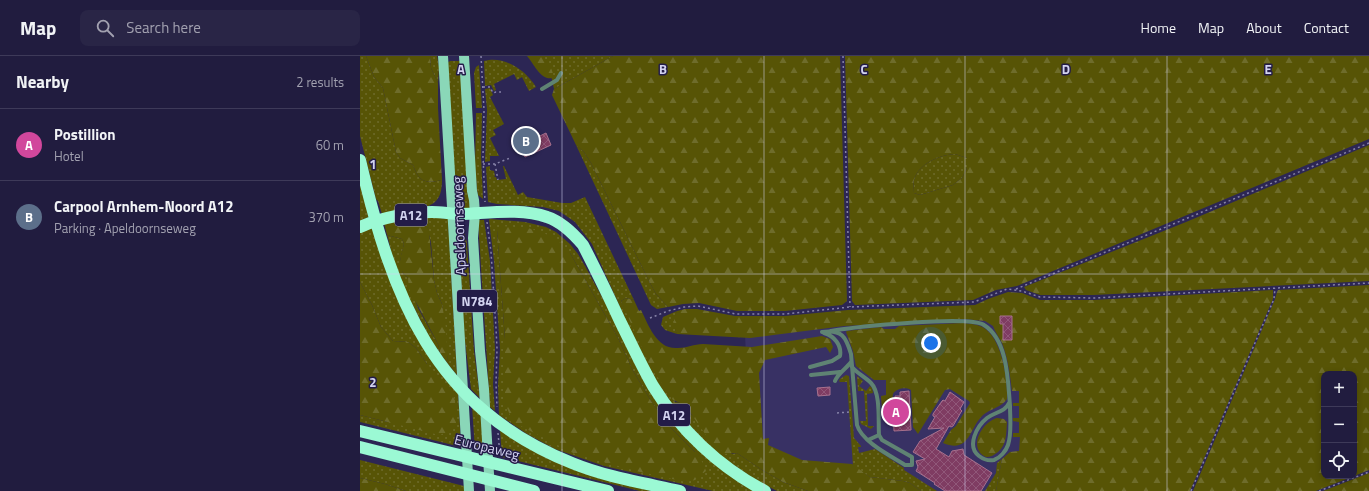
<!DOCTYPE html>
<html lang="en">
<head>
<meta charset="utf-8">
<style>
  :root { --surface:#211c3f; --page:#292546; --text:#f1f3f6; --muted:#a2a1b0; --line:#3e3a59; --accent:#8bbbb9 }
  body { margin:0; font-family:"Titillium Web",sans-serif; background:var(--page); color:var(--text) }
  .controls { position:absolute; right:12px; bottom:12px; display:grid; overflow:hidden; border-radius:8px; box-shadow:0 2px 6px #0003 }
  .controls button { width:36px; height:36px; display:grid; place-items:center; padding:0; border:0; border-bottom:1px solid var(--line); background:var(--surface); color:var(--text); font:20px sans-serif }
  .you { position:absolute; left:571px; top:287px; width:14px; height:14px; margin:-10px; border:3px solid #fff; border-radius:50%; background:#1a73e8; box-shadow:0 0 0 6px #1a73e833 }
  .badge { display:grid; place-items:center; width:26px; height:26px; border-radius:50%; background:var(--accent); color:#fff; font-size:13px; font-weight:700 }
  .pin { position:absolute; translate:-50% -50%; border:2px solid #fff; box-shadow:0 1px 4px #0006 }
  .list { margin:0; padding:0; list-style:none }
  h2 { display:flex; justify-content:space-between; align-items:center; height:52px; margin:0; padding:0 16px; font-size:17px }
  h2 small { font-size:13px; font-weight:400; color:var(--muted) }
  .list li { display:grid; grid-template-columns:26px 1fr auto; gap:12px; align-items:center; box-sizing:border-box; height:72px; padding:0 16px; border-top:1px solid var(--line) }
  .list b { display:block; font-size:15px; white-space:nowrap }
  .list p { margin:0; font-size:13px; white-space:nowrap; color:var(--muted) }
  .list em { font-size:13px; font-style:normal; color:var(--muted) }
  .icon { flex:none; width:22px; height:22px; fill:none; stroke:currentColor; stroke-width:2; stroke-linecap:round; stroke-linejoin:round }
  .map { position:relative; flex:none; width:1009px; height:435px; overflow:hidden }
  header { display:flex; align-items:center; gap:24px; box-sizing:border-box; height:56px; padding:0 20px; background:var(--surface); border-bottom:1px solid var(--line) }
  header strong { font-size:19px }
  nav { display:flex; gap:22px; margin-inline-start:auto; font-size:14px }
  .search { width:280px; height:36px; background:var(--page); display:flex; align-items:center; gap:10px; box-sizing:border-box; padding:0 14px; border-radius:8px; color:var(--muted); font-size:15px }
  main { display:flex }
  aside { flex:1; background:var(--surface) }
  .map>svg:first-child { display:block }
  .built { fill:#383164 }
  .grass { fill:url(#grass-dots); fill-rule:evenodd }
  .forest { fill:url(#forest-firs); fill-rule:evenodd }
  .building { fill:url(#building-cross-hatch); stroke:#a8718e }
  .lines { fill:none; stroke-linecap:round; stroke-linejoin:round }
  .path { stroke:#8683a8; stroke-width:1.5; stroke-dasharray:2 3; stroke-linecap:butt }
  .lane { stroke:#5f8373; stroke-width:4 }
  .primary { stroke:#8ad7b8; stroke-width:10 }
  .highway { stroke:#9bf9d4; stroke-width:12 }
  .grid { fill:none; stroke:#d3d3f0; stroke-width:1; stroke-opacity:0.55 }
  .labels { text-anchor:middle; stroke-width:3; stroke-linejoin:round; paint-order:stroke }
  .shield { fill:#231c48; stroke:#9e9cbe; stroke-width:1 }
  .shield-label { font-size:13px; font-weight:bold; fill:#d3d3f0 }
  .street-label { font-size:14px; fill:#d3d3f0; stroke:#231c48 }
  .grid-label { font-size:13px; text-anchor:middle; font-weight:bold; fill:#d3d3f0; stroke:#231c48; stroke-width:3; stroke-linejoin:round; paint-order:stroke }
</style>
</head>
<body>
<header>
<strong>Map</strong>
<div class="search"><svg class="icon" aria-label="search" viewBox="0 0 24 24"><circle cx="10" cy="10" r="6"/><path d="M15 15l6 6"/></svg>Search here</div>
<nav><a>Home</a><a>Map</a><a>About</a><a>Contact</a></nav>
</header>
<main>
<aside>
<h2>Nearby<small>2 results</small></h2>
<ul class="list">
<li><span class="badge" style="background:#d1479c">A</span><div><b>Postillion</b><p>Hotel</p></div><em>60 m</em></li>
<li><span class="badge" style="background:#5c6f8a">B</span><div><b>Carpool Arnhem-Noord A12</b><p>Parking · Apeldoornseweg</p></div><em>370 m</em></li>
</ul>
</aside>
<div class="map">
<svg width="1009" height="435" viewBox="0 0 1009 435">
  <defs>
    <pattern id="grass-dots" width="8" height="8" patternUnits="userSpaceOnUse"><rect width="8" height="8" fill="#575406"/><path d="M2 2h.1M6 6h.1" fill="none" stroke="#6e6c2b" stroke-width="1.8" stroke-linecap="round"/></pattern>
    <pattern id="forest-firs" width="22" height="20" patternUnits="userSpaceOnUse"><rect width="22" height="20" fill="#575406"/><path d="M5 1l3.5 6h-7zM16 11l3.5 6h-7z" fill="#6e6c2b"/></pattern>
    <pattern id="building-cross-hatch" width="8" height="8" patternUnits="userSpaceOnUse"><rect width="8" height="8" fill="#7f3c62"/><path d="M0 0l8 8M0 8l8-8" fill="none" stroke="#905779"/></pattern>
  </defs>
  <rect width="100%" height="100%" fill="#2c2654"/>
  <path class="built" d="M660 255 662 416 647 435H506L390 390 385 278Z"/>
  <path class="grass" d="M0 0H6L14 21 23 32 36 96 40 102 53 109C59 126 65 128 82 124 82 148 71 151 50 154 41 155 31 156 22 158L18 145 16 143 0 80Z
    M70 0H77L79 11 78 27 71 12Z
    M172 0H253L194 33 191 19Z
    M129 4C148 2 166 15 176 31L169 35 162 21 157 24 154 18 134 28 136 34 134 35 131 29 125 30 124 5Z
    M90 5H100L113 153H100L97 152 87 7Z
    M119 9 122 52H116L114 17 116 11Z
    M130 32 133 39 130 41 144 68 133 74 136 79 130 82 139 100H130V105L125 106 127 54 125 33Z
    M116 57H122L121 100 123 143 118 139 117 134 115 111Z
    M216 89 224 96 231 107 290 227 296 238 308 251 297 253 291 249Z
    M595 98 607 102V112L602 122 593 129 560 139 554 137C554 133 553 127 554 124 559 107 580 99 595 98Z
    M130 110V114L134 115 135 120 134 121H136L137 124 146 123 143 110H144L158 139 163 136 167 141 202 147H211L225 141 274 244 266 242 261 245 315 346 323 347 330 357 372 398 377 397 402 414 423 426 448 435H417L394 423 355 396 319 358 294 322 267 267 232 188 215 166 199 155 183 151 137 148 128 146 126 111Z
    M0 120 9 161 0 165Z
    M71 161 88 163 97 319 88 308 82 248 77 237 74 224 71 187 67 170 55 169 46 164Z
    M130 163 165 166 186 171 196 176 210 188 218 198 225 210 253 261 283 322 393 435H353L244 410 195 393 167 378 139 359 138 329 140 293 134 205 129 164ZM137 174 210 197 258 282 272 313 291 345 310 371 335 396 326 426 145 347V283Z
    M118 164H124L130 205 135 293 133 328 135 355 130 351Z
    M12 171 98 336 101 391 0 366V359L28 366 67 308 56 292 48 286 33 285 21 271 12 249 0 226V176Z
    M102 175H104L107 187 114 295 120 342 111 333 104 278 99 184Z
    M27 179 42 183 44 188 40 205 43 217 48 222 58 252 78 288 80 297C61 271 44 236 34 206 31 197 30 188 27 179Z
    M317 255C314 262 314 271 317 278L305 274 301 269 303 261Z
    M486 319 489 320 494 382 501 390V391H498L499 397 515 393 544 412V414L577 435H561L550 427 543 425 510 421 493 410 487 326H480L479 325 480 323Z
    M497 320 503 325 499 330 506 335 510 330 512 332 513 337 507 338 508 370H514L511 373 501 368 500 365H506L504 335H498Z
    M112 350 121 359 124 396 115 394Z
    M140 374 291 435H280L142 401Z
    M642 403 636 435H625L636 417 637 407Z
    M0 404 104 430V435H46L25 428 0 422Z"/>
  <path class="forest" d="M6 0H70L71 12 78 27V52L82 124C65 128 59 126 53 109L40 102 36 96 23 32 14 21Z
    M167 0H182C187 6 194 13 193 22 181 25 174 8 167 0Z
    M253 0H480L487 245 482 249 425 255H377L339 247 323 248 308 251 296 238 290 227 231 107 224 96 216 89 192 39 194 33Z
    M485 0H1009V83L657 230 636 234 613 244 495 249 492 245ZM595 98 607 102V112L602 122 593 129 560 139 554 137C554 133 553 127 554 124 559 107 580 99 595 98Z
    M1009 89V225L734 239H680L666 234 664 231 826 166Z
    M46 164 55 169 67 170 69 175 74 224 77 237 82 248 86 272 88 308 80 297 78 288 49 233 48 222C35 211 41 201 44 188L42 183 27 179 24 167Z
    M141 170 168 172 184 177 198 184 210 197 258 282 272 313 291 345 310 371 335 396 343 407 346 415 335 424 326 426 276 415 215 398 153 366 145 347V283L137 174Z
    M0 226 12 249 21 271 33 285 48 286 56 292 67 308 89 331 95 344 96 368 88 376 79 379 0 359Z
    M1009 229V414L994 420V318H964V420H994L956 435H833L915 243 917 236 918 234Z
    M913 234V243L830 435H636L642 403 650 396 659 395 660 381H653V377H659V366L653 365V362H659V350H653V347H659V335H652C650 319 648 302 642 287 639 281 635 276 633 270L625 265 604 263 484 270 390 282 317 278C313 270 313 262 317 255L325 253H337L375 260H425L488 254 615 249 628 243 648 236 662 237 680 244H734Z
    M266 242 274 244 279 255 281 254C289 270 297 294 318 292 327 292 334 288 343 288L392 291 462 280 470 283 473 291 470 297 466 291 405 304 399 317 403 383 409 382 408 389 442 404 492 408 510 421 543 425 550 427 561 435H448L423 426 402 414 377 397 365 398 350 385 325 349 313 344 290 310 261 245Z
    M603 267C611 268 618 268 624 272 642 283 648 324 647 343 642 351 630 353 623 359 609 372 610 398 583 387L591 374 596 370 610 347 609 345 590 333 585 334 558 378 553 371 551 334C547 331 536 332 533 338 532 342 534 349 534 352L522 354 521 340 526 339V324H514L496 310 493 295 486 276 487 275 521 271 524 273H535L539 270Z
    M637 362 644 363 647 366C646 378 647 388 638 396 634 399 631 401 626 401 607 392 622 366 637 362Z
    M1009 417V435H962H963Z
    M0 422 25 428 46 435H0Z"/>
  <path class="building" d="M186 77 191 89 165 101 159 90Z
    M640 260H652V284H643V268H640Z
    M470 331V339L458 340 457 332Z
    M549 335 551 374 534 375 533 353H536L535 340H540V336Z
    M590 336 604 346 600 353 602 355 601 356 593 370 591 371 589 370 576 393 589 401 592 395 603 393 604 399 632 417 621 435H585L574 428 575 427 556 415 558 411 556 405 565 403 553 396 560 385 584 372 568 373 575 361 573 360V358L582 345 583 344 585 345Z"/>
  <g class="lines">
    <path class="path" d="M121 0 124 54 123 100 125 146
      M483 0 490 251
      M123 31H130L133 37 136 36H141
      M123 108H135L150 102
      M135 108 138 124
      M127 166 131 196 136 272 137 293 136 328 137 351
      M656 233 1009 87
      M290 262 308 255 324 251 338 250 376 258H425L490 251 614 246 647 233 662 235 680 241 734 242 1009 227
      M477 357 490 356
      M138 377 140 399
      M831 435 914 243 915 232
      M959 435 1009 416"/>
    <path class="lane" d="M182 33 197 24 201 17
      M471 275C494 271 609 259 624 269 648 284 648 326 650 350 650 362 652 377 648 389 646 395 640 402 634 404 629 405 623 403 619 400 606 390 617 370 627 362 635 356 645 356 649 347
      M462 276C482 273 486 281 491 298L497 369C502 386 531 400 545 409H552V401L522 384 519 379C518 366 521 337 511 327 505 321 498 318 492 311
      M450 311 472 305 480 300C482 289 474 280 464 277
      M451 319 480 316
      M475 325C478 317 486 313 491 306
      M508 384 519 379"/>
    <path class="primary" d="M83 0 109 435
      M104 0 112 135 114 144 115 157 113 182 120 295 124 333 130 435"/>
    <path class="highway" d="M0 104C32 240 72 351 212 407 246 421 284 427 320 435
      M0 171C19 162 51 156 72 156 82 156 92 158 102 158 129 157 162 152 187 161 202 166 213 177 223 189 236 214 248 239 260 265 271 287 281 309 293 330 320 374 359 411 405 435
      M0 375 248 435
      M0 391 174 435"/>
  </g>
  <path class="grid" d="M202 0V435M404 0V435M605 0V435M807 0V435M0 218H1009"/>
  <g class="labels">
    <g class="shield">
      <rect x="35" y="148" width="32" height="22" rx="3"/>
      <rect x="97" y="234" width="40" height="22" rx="3"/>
      <rect x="298" y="348" width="32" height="22" rx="3"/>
    </g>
    <g class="shield-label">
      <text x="51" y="164">A12</text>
      <text x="117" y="250">N784</text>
      <text x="314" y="364">A12</text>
    </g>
    <g class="street-label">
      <text transform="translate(99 170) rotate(-92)" y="5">Apeldoornseweg</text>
      <text transform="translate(127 391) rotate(14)" y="5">Europaweg</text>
    </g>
  </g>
  <g class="grid-label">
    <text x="101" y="18">A</text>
    <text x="303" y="18">B</text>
    <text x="504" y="18">C</text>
    <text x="706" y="18">D</text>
    <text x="908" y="18">E</text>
    <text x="13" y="113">1</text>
    <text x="13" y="331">2</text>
  </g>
</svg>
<div class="controls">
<button>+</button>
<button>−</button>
<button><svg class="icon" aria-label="locate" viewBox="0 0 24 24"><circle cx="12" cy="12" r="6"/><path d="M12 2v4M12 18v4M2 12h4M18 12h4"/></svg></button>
</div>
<div class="you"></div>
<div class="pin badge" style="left:536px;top:356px;background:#d1479c">A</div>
<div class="pin badge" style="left:166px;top:85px;background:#5c6f8a">B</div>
</div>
</main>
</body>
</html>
